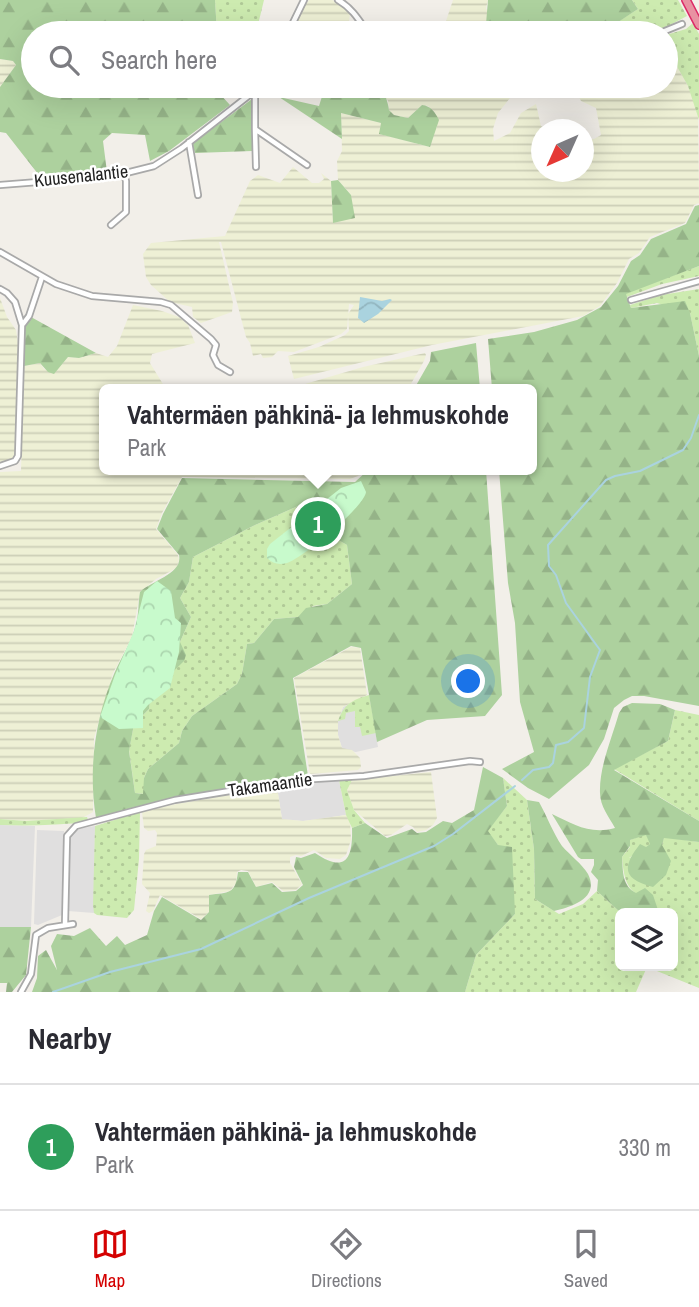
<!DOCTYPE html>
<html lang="en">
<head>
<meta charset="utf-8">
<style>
  :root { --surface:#fff; --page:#f7f7f7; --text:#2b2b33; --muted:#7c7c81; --line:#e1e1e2; --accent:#d40000 }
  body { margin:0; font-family:"Archivo Narrow",sans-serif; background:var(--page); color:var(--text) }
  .controls { position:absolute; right:21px; bottom:21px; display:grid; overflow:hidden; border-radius:10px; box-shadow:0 7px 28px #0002 }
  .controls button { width:63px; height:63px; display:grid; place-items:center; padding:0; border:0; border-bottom:2px solid var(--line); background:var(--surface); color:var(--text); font:35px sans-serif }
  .compass { position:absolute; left:531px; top:119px; width:63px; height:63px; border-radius:50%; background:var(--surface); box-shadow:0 7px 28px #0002; rotate:225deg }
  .you { position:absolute; left:469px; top:682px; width:24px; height:24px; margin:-18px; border:5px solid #fff; border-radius:50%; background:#1a73e8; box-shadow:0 0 0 10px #1a73e833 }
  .badge { display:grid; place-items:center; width:46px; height:46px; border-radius:50%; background:var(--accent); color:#fff; font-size:23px; font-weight:700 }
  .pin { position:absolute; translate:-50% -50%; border:4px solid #fff; box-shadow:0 2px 7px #0006 }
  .popup { position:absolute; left:99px; top:384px; width:438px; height:91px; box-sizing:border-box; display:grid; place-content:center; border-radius:10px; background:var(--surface); filter:drop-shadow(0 2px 5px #0005); font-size:23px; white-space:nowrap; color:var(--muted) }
  .popup b { font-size:26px; color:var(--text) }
  .popup::after { content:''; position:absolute; left:50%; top:100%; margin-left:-14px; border:14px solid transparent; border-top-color:var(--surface) }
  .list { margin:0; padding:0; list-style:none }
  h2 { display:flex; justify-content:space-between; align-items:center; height:91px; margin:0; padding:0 28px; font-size:30px }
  h2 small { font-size:23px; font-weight:400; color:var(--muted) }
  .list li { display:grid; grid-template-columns:46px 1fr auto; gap:21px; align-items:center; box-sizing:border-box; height:126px; padding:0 28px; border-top:2px solid var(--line) }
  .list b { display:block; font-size:26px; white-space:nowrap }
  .list p { margin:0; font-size:23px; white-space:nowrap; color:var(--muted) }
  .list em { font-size:23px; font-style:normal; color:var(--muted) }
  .icon { flex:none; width:38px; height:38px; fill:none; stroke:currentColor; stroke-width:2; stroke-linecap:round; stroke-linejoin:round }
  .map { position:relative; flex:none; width:699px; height:992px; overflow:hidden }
  .search { position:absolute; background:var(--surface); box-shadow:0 7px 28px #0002; left:21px; right:21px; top:21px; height:77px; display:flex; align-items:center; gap:18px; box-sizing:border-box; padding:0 24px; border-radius:38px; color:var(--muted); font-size:26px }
  .sheet { height:217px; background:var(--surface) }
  nav { display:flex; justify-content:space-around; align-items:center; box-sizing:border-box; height:98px; border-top:2px solid var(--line); background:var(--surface); font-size:19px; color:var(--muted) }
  nav a { display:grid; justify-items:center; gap:4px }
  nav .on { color:var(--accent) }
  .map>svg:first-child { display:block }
  .residential { fill:#e0dfdf }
  .farmland { fill:url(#farmland-rules) }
  .grass { fill:url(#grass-dots) }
  .forest { fill:url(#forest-firs); fill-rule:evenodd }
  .park { fill:url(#park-crowns) }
  .water { fill:url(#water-waves) }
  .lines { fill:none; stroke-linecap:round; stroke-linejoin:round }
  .stream { stroke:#aad3df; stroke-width:2 }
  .minor-casing { stroke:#a9a9a9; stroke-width:8 }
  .highway-casing { stroke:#dc2a67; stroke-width:10 }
  .minor { stroke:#fff; stroke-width:4.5 }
  .highway { stroke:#e892a2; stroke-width:7 }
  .labels { text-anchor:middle; stroke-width:5; stroke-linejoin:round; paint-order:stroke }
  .street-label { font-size:18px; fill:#222; stroke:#fff }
</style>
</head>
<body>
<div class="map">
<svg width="699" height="992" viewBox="0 0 699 992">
  <defs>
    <pattern id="farmland-rules" width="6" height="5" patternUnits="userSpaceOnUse" patternTransform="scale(1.75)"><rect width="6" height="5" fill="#eef0d5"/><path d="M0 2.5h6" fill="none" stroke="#ccceb7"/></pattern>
    <pattern id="grass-dots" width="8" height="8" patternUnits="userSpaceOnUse" patternTransform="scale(1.75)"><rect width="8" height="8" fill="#cdebb0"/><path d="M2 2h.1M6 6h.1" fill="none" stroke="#b0c997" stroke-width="1.8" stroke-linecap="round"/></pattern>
    <pattern id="forest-firs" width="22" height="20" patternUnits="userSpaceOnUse" patternTransform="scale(1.75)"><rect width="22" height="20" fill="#add19e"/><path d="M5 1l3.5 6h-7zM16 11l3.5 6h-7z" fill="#95b388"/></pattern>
    <pattern id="park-crowns" width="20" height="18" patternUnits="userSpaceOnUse" patternTransform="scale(1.75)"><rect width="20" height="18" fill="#c8facc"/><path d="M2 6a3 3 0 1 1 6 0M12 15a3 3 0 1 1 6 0" fill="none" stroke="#acd6af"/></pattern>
    <pattern id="water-waves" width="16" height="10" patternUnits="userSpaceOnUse" patternTransform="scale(1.75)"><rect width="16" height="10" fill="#aad3df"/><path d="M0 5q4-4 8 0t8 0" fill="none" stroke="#92b5bf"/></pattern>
  </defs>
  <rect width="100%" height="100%" fill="#f2efe9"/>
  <path class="residential" d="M369 695 378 747 356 752 345 750 342 748 338 735V721L343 707Z
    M339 780 346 815 303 821 282 819 277 787 290 783Z
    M0 825 35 826 31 927H0Z
    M95 826 94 913 68 911 69 838 77 829Z
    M37 830 64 831 62 915 38 925 34 924Z"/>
  <path class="farmland" d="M309 0H332L345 7 350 13 348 33H291L302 9Z
    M453 0H488L486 8 497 33H442Z
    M666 47 688 86 698 113 699 203 694 205 685 223 650 237 639 253 629 259 617 283 600 306 583 316 432 345 294 379 288 356 319 347 345 335 349 331 348 314 354 305 349 304 347 329 341 334 294 352 278 351 272 357 263 358 261 354 253 356 250 343 246 337 221 242H219L233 303 232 312 201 323 193 317 192 307 170 302 151 285 146 277 143 254 151 243 225 236 250 181 258 175 280 183 293 167 312 183H319L324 179 321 173 331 181 333 222 351 195 338 180 337 161 342 151 341 113 381 123 380 134 430 147 434 131 437 127 435 113 428 106 422 105 408 118 394 115 389 110 388 101 384 95V86H513L514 93 498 113 493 129 494 141 510 133 521 113 536 104 541 126 548 129 560 124 565 125 567 129 542 130V172H584V140L594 139 601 135 596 108 581 101 579 97 581 86H666Z
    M0 59 13 61 16 65 0 87Z
    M267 86H289L286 98 266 89Z
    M0 298 7 317 16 330 18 343 16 452 11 462 0 464Z
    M133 305 162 311 179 317 188 325 195 343 152 354 150 363 166 389H105V470H363L358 476 350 479 182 477 162 513 156 529 178 555 179 560 177 567 171 571 156 579 140 592 132 637 113 673 94 738 93 812 82 818 26 821 0 819V472L21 471 24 366 40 363 44 369 54 373 68 357 79 358 96 353 108 357 117 346Z
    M425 353 426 355 424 361 408 389H288L363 367Z
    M351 647 360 648 367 695 343 707 338 721V735L342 748 352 750 360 758 361 767 358 770 310 774 294 678Z
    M431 772 437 818 433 825 426 830 417 832 413 827 407 824 391 835 385 836 354 810 347 790 349 783 354 780Z
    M277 787 282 819 303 821 346 815 350 820 351 840 346 855 340 859 326 858 314 850 301 856 296 855 290 857V863L302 884 296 890 283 891 272 882 256 887 248 871 241 870 237 872 236 883 230 891 209 895V912L201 919 160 895 153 911 149 913 146 911 150 893 142 884 144 854 146 850 156 846 157 833 155 830 148 831 144 828 142 812 176 804Z"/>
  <path class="grass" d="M215 0H264L256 33H217Z
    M632 0H678L687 16 655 33H623L616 23 638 9Z
    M693 23 699 34V120L688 86 666 47V35L686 29Z
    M699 266V276L662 284 627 297 625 293Z
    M699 289V356L690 313 657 303 631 308 630 305 661 295Z
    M307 502C316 521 329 535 347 545L352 584 327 604 313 606 298 617 274 619 254 643 247 644 242 674 237 684 192 716 182 731 179 743 148 769 144 778V794L135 793 129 750 134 724 149 709 151 692 180 642 191 617 180 598 189 582 193 557 253 526Z
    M369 695 376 733 362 736 360 727H355V711L346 713 345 719 338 721C344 704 352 700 369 695Z
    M675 710 699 715V821L614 769 668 741Z
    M353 778 347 790 354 810 365 823 352 828 346 815 339 780Z
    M503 778 527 800 534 849 535 899 559 914 583 904 597 891 621 913 620 966H673V913H655L658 910C631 889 625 893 622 857L630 847V840L646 834 651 844 629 858 662 845 664 837 699 842V988L647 967 636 992H465L476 955 515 914 498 845 487 831 507 806Z
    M140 812 139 859 134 910 127 918 97 915 94 913 93 905 95 826Z
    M87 817 89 822C59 825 30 826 0 825V819L26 821Z"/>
  <path class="forest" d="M0 0H215L217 33H33V86H220L218 92 230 105 169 151 150 161 145 135 112 133 103 141 107 172 42 179 6 133 0 132V87L16 65 13 61 0 59Z
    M488 0H632L638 9 606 30 581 33H497L496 31 489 30 486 24Z
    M333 86H384C384 95 388 101 389 110L394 115 408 118 422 105C431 106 435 112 439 120L430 147 379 134 381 123 341 113 342 139 279 97 319 106 324 90 332 92Z
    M252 99V151L195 153 192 144Z
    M338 180 351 195 355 218 333 223 331 181Z
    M699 205V266L626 294 631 308 685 301 690 313 699 356V706L644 696H632L624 700 614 708 604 739 589 765 549 799 528 788 502 769 534 752 520 702 515 623 508 583 499 470H532V389H492L488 339 534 332 577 320 601 307 618 286 631 261 640 255 651 239 686 224 695 206Z
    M31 317 96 353 79 358 68 357 54 374 48 372 40 363 24 366V327Z
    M476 343 480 389H414L430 361 431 352Z
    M368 470H486L502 695 485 716 427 720 377 742 361 648 351 646 293 678 308 776 96 818C88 770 95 718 114 674 121 657 132 642 136 624 139 614 138 603 140 592 153 580 183 574 179 555L157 529 163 514 182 478 355 482ZM307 502 314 516 311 538H335L347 545 352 584 327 604 306 608 298 617 274 619 254 643 247 644 242 674 237 684 192 716 182 731 179 743 148 769 144 778 143 794 135 793 129 751 134 724 149 709 151 693 184 661 186 655 180 642 191 617 180 598 189 582 193 557 253 526Z
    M632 703 660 704 675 710 668 741 614 770 699 821V842L664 838 662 845 671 861 666 875 653 887C622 879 622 867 640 844L646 847 650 844 646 835 630 840V846L622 857C623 871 622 886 636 893L645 888 653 895 658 910 655 913H621L597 891 598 880 591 872 594 865V859H581L578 857 552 814C573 824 590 835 615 828 609 817 600 806 600 793 599 767 612 738 619 713L623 707Z
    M483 767 503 778 507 806 488 831 498 845 512 847 515 914 476 955 465 992H32L37 978 38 956 46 950 57 970 51 946 57 934 74 936 90 928 106 946 117 936 125 945 147 935 154 911 162 897 201 920 209 912V895C229 892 235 895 238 872H248L256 887 272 883 282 892 296 891 303 885 294 867 296 857 301 858 315 853C346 874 353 858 352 828L365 823 387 838 412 829 417 833 426 832 443 821 452 823 474 810Z
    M527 800 539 802C547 816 553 833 562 846 570 855 582 864 588 874 600 898 572 907 554 911L535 899 534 849Z
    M0 927H31L26 975 12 992H6L7 983H0Z"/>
  <path class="park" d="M361 481 366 492C365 506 303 558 287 563 279 565 273 564 267 558V549L270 544 341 488Z
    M157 581 171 591 175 618 181 623 179 652 170 688 148 705 143 711V728L119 729 100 717 115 675 134 631 144 592Z"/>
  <path class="water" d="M360 297 382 301 390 299 392 300 378 314 364 323 358 318Z"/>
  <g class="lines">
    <path class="stream" d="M522 780 533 770 549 767 553 763 556 745 568 742 584 728 590 677 600 650 566 603 556 575 549 566 548 545 606 480 615 476 640 471 683 450 691 438 699 415
      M53 992 110 972 201 949 309 898 434 846 453 834 515 786"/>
    <g class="minor-casing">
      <path id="minor" d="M338 0C352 8 359 20 368 33
        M288 33 304 0
        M660 33 682 24
        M255 93V129L307 165
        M255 129 256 167
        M189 142 198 195
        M0 185 114 176 154 166 182 148 261 86
        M111 225 126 212V181L124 174
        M0 252 56 284 92 296 161 302 171 305 211 339 216 345 213 355 218 365 230 372
        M0 289 7 293 15 302 22 325 18 456 15 461 0 466
        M631 300 699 281
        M23 324 29 316 42 277
        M65 924 67 836 76 826 175 800 298 780 364 776 470 761 480 762
        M21 992 31 974 36 935 48 928 73 924"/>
    </g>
    <g class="highway-casing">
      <path id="highway" d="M686 0 699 25"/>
    </g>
    <use href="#minor" class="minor"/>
    <use href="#highway" class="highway"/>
  </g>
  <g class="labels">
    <g class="street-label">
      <text transform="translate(81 176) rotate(-6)" y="6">Kuusenalantie</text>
      <text transform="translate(270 785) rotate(-8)" y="6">Takamaantie</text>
    </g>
  </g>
</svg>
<div class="controls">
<button><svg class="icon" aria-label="layers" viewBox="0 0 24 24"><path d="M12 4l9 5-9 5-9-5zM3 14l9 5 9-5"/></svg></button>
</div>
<svg class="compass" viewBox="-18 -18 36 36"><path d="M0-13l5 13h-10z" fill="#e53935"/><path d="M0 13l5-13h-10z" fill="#7c7c81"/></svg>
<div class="you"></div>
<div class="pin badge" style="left:318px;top:524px;background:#2e9e5b">1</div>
<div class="popup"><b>Vahtermäen pähkinä- ja lehmuskohde</b>Park</div>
<div class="search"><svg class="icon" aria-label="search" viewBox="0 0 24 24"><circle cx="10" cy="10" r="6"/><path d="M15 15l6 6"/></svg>Search here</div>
</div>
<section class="sheet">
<h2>Nearby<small></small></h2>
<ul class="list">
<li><span class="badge" style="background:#2e9e5b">1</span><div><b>Vahtermäen pähkinä- ja lehmuskohde</b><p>Park</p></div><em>330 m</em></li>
</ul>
</section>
<nav>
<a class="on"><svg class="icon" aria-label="map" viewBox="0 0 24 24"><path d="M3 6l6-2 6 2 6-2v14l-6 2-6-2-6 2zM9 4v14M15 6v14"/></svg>Map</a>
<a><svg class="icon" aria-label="directions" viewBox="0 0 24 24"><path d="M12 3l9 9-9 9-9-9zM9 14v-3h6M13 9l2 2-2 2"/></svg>Directions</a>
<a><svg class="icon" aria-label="saved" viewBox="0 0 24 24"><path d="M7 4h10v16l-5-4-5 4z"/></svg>Saved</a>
</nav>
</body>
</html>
